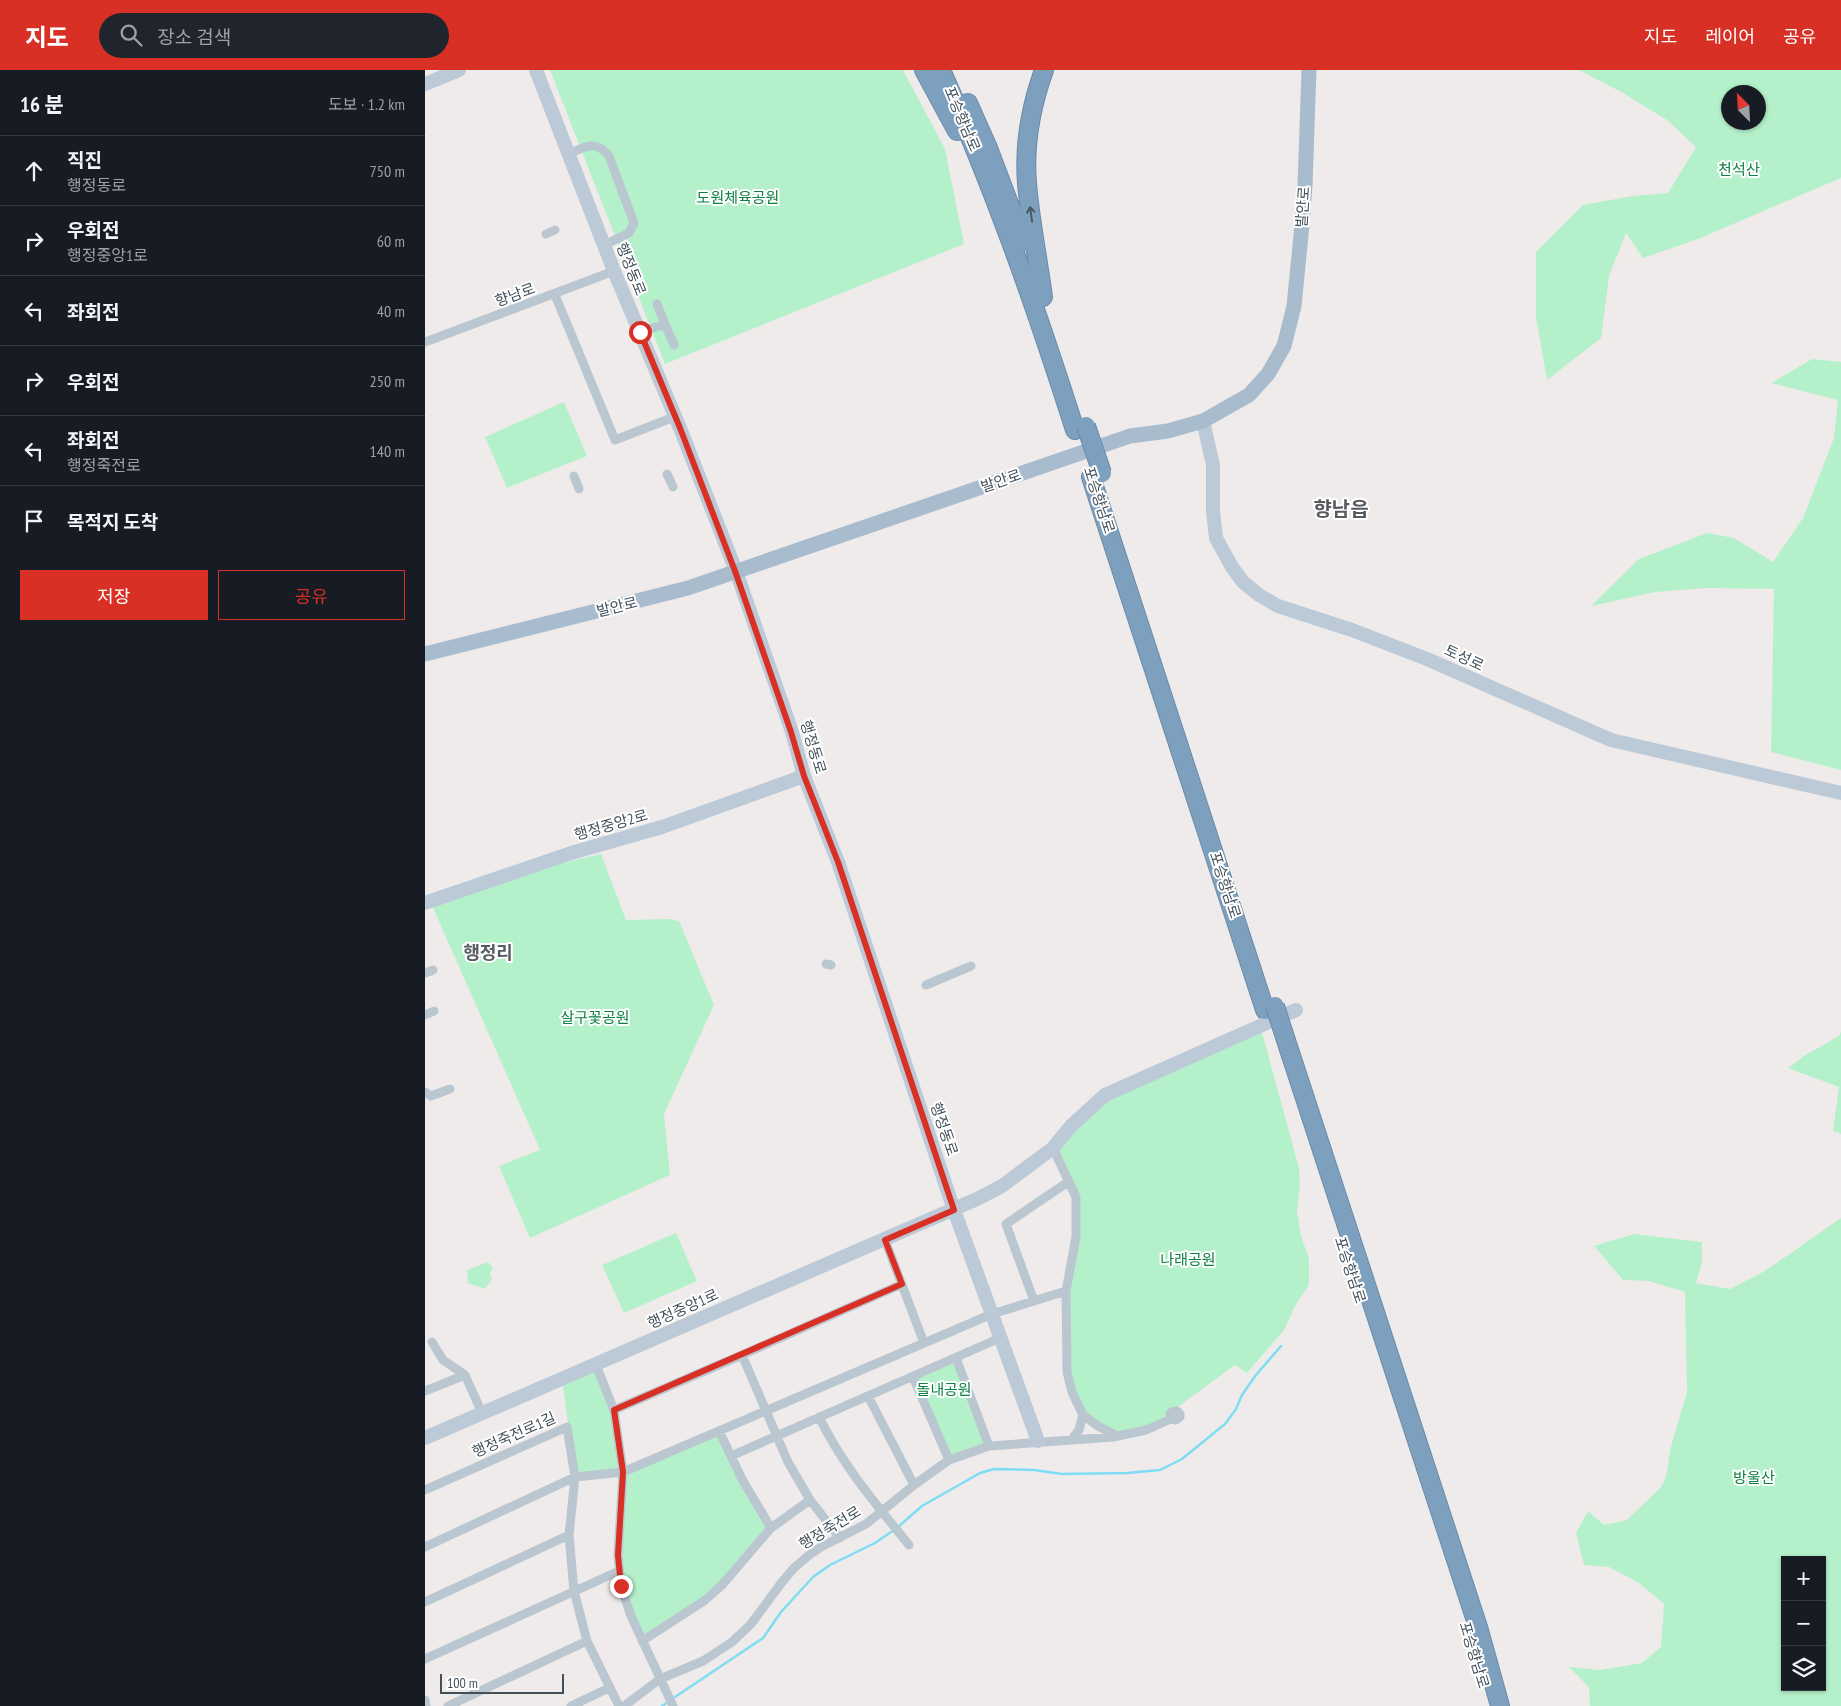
<!DOCTYPE html>
<html lang="ko">
<head>
<meta charset="utf-8">
<style>
  :root { --surface:#171b24; --page:#20242c; --text:#f1f3f6; --muted:#9ea1a6; --line:#363941; --accent:#d93025 }
  body { margin:0; font-family:"PT Sans Narrow","Noto Sans KR",sans-serif; background:var(--page); color:var(--text) }
  .controls { position:absolute; right:15px; bottom:15px; display:grid; overflow:hidden; border-radius:0px; box-shadow:0 1px 4px #0004 }
  .controls button { width:45px; height:45px; display:grid; place-items:center; padding:0; border:0; border-bottom:1px solid var(--line); background:var(--surface); color:var(--text); font:25px sans-serif }
  .compass { position:absolute; left:1296px; top:15px; width:45px; height:45px; border-radius:50%; background:var(--surface); box-shadow:0 1px 4px #0004; rotate:336deg }
  .scale { position:absolute; left:15px; bottom:12px; width:124px; box-sizing:border-box; padding-left:5px; border:2px solid #43505a; border-top:0; font-size:14px; line-height:18px; white-space:nowrap; color:#43505a; -webkit-text-stroke:4px #fff; paint-order:stroke }
  .stop { position:absolute; width:15px; height:15px; margin:-11px; border:4px solid #d93025; border-radius:50%; background:#fff }
  .stop.end { background:#d93025; border-color:#fff; box-shadow:0 1px 5px #0008 }
  .list { margin:0; padding:0; list-style:none }
  h2 { display:flex; justify-content:space-between; align-items:center; height:65px; margin:0; padding:0 20px; font-size:21px }
  h2 small { font-size:16px; font-weight:400; color:var(--muted) }
  .list li { display:grid; grid-template-columns:32px 1fr auto; gap:15px; align-items:center; box-sizing:border-box; height:70px; padding:0 20px; border-top:1px solid var(--line) }
  .list b { display:block; font-size:19px; white-space:nowrap }
  .list p { margin:0; font-size:16px; white-space:nowrap; color:var(--muted) }
  .list em { font-size:16px; font-style:normal; color:var(--muted) }
  .actions { display:flex; gap:10px; padding:15px 20px }
  .actions a { flex:1; padding:11px 0; border:1px solid var(--accent); border-radius:0px; text-align:center; font-size:18px; color:var(--accent) }
  .actions .main { background:var(--accent); color:#fff }
  .icon { flex:none; width:28px; height:28px; fill:none; stroke:currentColor; stroke-width:2; stroke-linecap:round; stroke-linejoin:round }
  .map { position:relative; flex:none; width:1416px; height:1636px; overflow:hidden }
  header { display:flex; align-items:center; gap:30px; box-sizing:border-box; height:70px; padding:0 25px; background:var(--accent); color:#fff }
  header strong { font-size:24px }
  nav { display:flex; gap:28px; margin-inline-start:auto; font-size:18px }
  .search { width:350px; height:45px; background:var(--page); display:flex; align-items:center; gap:12px; box-sizing:border-box; padding:0 18px; border-radius:28px; color:var(--muted); font-size:19px }
  main { display:flex }
  aside { flex:1; background:var(--surface) }
  .map>svg:first-child { display:block }
  .green { fill:#b4f1ca; fill-rule:evenodd }
  .lines { fill:none; stroke-linecap:round; stroke-linejoin:round }
  .stream { stroke:#7eddf2; stroke-width:2.5 }
  .highway-casing { stroke:#6a8bab; stroke-width:20 }
  .street { stroke:#bbc7d0; stroke-width:9 }
  .secondary { stroke:#bccad7; stroke-width:14 }
  .primary { stroke:#a8bcce; stroke-width:15 }
  .highway { stroke:#7ea0bf; stroke-width:18 }
  .highway-bridge-casing { stroke:#6a8bab; stroke-width:20; stroke-linecap:butt }
  .highway-bridge { stroke:#7ea0bf; stroke-width:18 }
  .oneway { stroke:#495864 }
  .route { stroke:#d93025; stroke-width:6 }
  .labels { text-anchor:middle; stroke-width:4; stroke-linejoin:round; paint-order:stroke }
  .street-label { font-size:15px; fill:#43505a; stroke:#fff }
  .park-label { font-size:15px; fill:#0f8044; stroke:#fff }
  .quarter-label { font-size:18px; font-weight:bold; fill:#585c61; stroke:#fff }
  .district-label { font-size:20px; font-weight:bold; fill:#585c61; stroke:#fff }
</style>
</head>
<body>
<header>
<strong>지도</strong>
<div class="search"><svg class="icon" aria-label="search" viewBox="0 0 24 24"><circle cx="10" cy="10" r="6"/><path d="M15 15l6 6"/></svg>장소 검색</div>
<nav><a>지도</a><a>레이어</a><a>공유</a></nav>
</header>
<main>
<aside>
<h2>16 분<small>도보 · 1.2 km</small></h2>
<ul class="list">
<li><svg class="icon" aria-label="ahead" viewBox="0 0 24 24"><path d="M12 20V5M6 11l6-6 6 6"/></svg><div><b>직진</b><p>행정동로</p></div><em>750 m</em></li>
<li><svg class="icon" aria-label="right" viewBox="0 0 24 24"><path d="M7 20v-9h11M14 6l5 5-5 5"/></svg><div><b>우회전</b><p>행정중앙1로</p></div><em>60 m</em></li>
<li><svg class="icon" aria-label="left" viewBox="0 0 24 24"><path d="M17 20v-9H6M10 6l-5 5 5 5"/></svg><div><b>좌회전</b></div><em>40 m</em></li>
<li><svg class="icon" aria-label="right" viewBox="0 0 24 24"><path d="M7 20v-9h11M14 6l5 5-5 5"/></svg><div><b>우회전</b></div><em>250 m</em></li>
<li><svg class="icon" aria-label="left" viewBox="0 0 24 24"><path d="M17 20v-9H6M10 6l-5 5 5 5"/></svg><div><b>좌회전</b><p>행정죽전로</p></div><em>140 m</em></li>
<li><svg class="icon" aria-label="arrive" viewBox="0 0 24 24"><path d="M6 21V4h12l-3 4 3 4H6"/></svg><div><b>목적지 도착</b></div></li>
</ul>
<div class="actions"><a class="main">저장</a><a>공유</a></div>
</aside>
<div class="map">
<svg width="1416" height="1636" viewBox="0 0 1416 1636">
  <rect width="100%" height="100%" fill="#efebeb"/>
  <path class="green" d="M125 0H478L520 79 539 174 240 294Z
    M1154 0H1416V108L1273 169 1218 188 1201 163 1184 206 1176 268 1122 310 1111 247V182L1158 135 1208 126 1243 123 1271 77 1242 50 1198 23ZM1304 22H1334V52H1304Z
    M1387 289 1416 292V700L1346 682 1349 519 1282 518 1230 522 1166 536 1214 489 1282 463 1309 468 1348 492 1378 448 1409 368 1413 330 1346 313Z
    M139 332 162 386 82 418 60 367Z
    M176 784 201 850 244 849 254 851 289 935 239 1044 245 1105 105 1168 74 1096 115 1080 5 831 64 810Z
    M835 955 874 1098 875 1113 872 1141 876 1166 884 1189V1215L871 1234 859 1260 822 1303 810 1295 721 1360 693 1366 658 1345 647 1322 641 1221 651 1127 628 1078 665 1038Z
    M1416 961V1064L1408 1061 1414 1017 1363 998 1379 986 1414 966Z
    M1416 1148V1636H1165L1164 1617 1144 1597 1175 1600 1217 1593 1236 1577 1239 1534 1214 1513 1184 1497 1159 1495 1151 1463 1163 1441 1179 1455 1202 1450 1237 1416 1242 1403 1245 1380 1262 1322 1260 1222 1224 1211 1198 1210 1169 1176 1209 1164 1277 1172V1193L1271 1213 1305 1219 1340 1201ZM1360 1490H1397V1617H1360Z
    M251 1163 272 1211 199 1243 177 1195Z
    M63 1192 68 1198 65 1204 67 1209 60 1219 43 1213 42 1200Z
    M531 1288 564 1376 524 1390 488 1307Z
    M171 1295 189 1340 198 1402 294 1361 346 1458 297 1515 217 1571 196 1516 198 1402 150 1407 137 1309Z"/>
  <g class="lines">
    <path class="stream" d="M473 1457 497 1436 555 1403 569 1399 609 1400 637 1404 702 1403 735 1400 757 1389 800 1354 811 1339 817 1325 831 1305 856 1276
      M247 1629 338 1568 356 1542 388 1507 405 1495 450 1473 469 1460
      M237 1636 243 1632"/>
    <g class="highway-casing">
      <path id="highway" d="M499 0 532 61
        M516 0C569 117 611 238 650 360
        M543 33 563 78 598 171
        M618 227C613 189 605 151 602 113 599 75 606 36 619 0
        M666 407 840 940
        M856 955 1053 1557 1075 1636"/>
    </g>
    <path class="street" d="M143 84C161 77 170 69 184 86L209 153 204 163 179 175
      M121 164 130 160
      M130 225 190 370 249 347
      M240 254 249 275
      M215 262 240 254 232 234
      M0 272 189 201
      M242 404 248 417
      M149 406 154 419
      M401 894 406 895
      M0 903 8 900
      M501 915 546 896
      M0 945 9 941
      M0 1022 6 1026 25 1019
      M628 1078 651 1127V1167L641 1221 642 1302 647 1322 658 1345 654 1360 647 1369
      M460 1170 499 1273
      M609 1231 581 1154 643 1112
      M7 1272 18 1290 40 1305 57 1343
      M317 1285 477 1214
      M531 1288 564 1376
      M171 1295 189 1340 198 1402 193 1485 196 1516 206 1546 248 1636
      M488 1307 524 1390
      M0 1321 40 1305
      M443 1326 489 1415
      M189 1340 317 1285 363 1392 385 1430
      M658 1345 673 1356 692 1366
      M394 1347C418 1396 451 1434 484 1475
      M306 1386 575 1268
      M0 1420 142 1357 150 1407 144 1465 149 1521 162 1571 194 1636
      M346 1458 385 1430 415 1468
      M0 1477 150 1407 198 1402 567 1244 641 1221
      M0 1532 144 1465
      M217 1571 279 1531 297 1515 346 1458 318 1411 294 1361
      M0 1589 194 1501
      M0 1630 1 1636
      M23 1636 162 1571
      M146 1636 184 1618
      M199 1636 235 1609 278 1591 307 1572 326 1554 357 1512 369 1498 383 1486 396 1477 441 1454 489 1415 524 1390 564 1376 688 1367 721 1360 746 1349 751 1350 755 1347V1344L752 1341 747 1342 745 1344 746 1349"/>
    <path class="secondary" d="M111 0 189 201 255 358 311 501 367 662 379 706 413 792 529 1140 613 1371
      M0 14 34 0
      M778 351 788 395V441L791 468 807 497 818 512 834 525 853 536 927 560 1002 589 1186 670 1416 723
      M0 833 146 783 237 757 379 706
      M0 1368 552 1129 577 1116 628 1078 646 1056 680 1025 871 940"/>
    <path class="primary" d="M0 584 263 518 705 366 743 361 778 351 824 325 843 304 859 276 869 236 877 155 880 116 884 0"/>
    <use href="#highway" class="highway"/>
    <g class="highway-bridge-casing">
      <path id="highway-bridge" d="M661 356 677 403
        M850 936 856 955"/>
    </g>
    <use href="#highway-bridge" class="highway-bridge"/>
  </g>
  <defs><path id="oneway-shaft" d="M-6 0H5M1.5-3L5.5 0L1.5 3" fill="none" stroke-width="1.6" stroke-linecap="round" stroke-linejoin="round" transform="scale(1.25)"/></defs>
  <use class="oneway" href="#oneway-shaft" transform="translate(606 144) rotate(-98)"/>
  <g class="lines">
    <path class="route" d="M196 1516 193 1485 198 1402 189 1340 477 1214 460 1170 529 1140 413 792 379 706 366 662 310 501 255 358 215 262"/>
  </g>
  <g class="labels">
    <g class="street-label">
      <text transform="translate(537 49) rotate(67)" y="5">포승향남로</text>
      <text transform="translate(878 137) rotate(-86)" y="5">발안로</text>
      <text transform="translate(206 199) rotate(68)" y="5">행정동로</text>
      <text transform="translate(90 225) rotate(-20)" y="5">향남로</text>
      <text transform="translate(576 411) rotate(-19)" y="5">발안로</text>
      <text transform="translate(674 430) rotate(72)" y="5">포승향남로</text>
      <text transform="translate(192 537) rotate(-14)" y="5">발안로</text>
      <text transform="translate(1039 588) rotate(25)" y="5">토성로</text>
      <text transform="translate(388 677) rotate(73)" y="5">행정동로</text>
      <text transform="translate(186 755) rotate(-16)" y="5">행정중앙2로</text>
      <text transform="translate(800 815) rotate(72)" y="5">포승향남로</text>
      <text transform="translate(519 1059) rotate(71)" y="5">행정동로</text>
      <text transform="translate(925 1200) rotate(72)" y="5">포승향남로</text>
      <text transform="translate(258 1239) rotate(-24)" y="5">행정중앙1로</text>
      <text transform="translate(89 1365) rotate(-24)" y="5">행정죽전로1길</text>
      <text transform="translate(405 1458) rotate(-31)" y="5">행정죽전로</text>
      <text transform="translate(1049 1585) rotate(73)" y="5">포승향남로</text>
    </g>
    <g class="park-label">
      <text x="1314" y="105">천석산</text>
      <text x="313" y="133">도원체육공원</text>
      <text x="170" y="953">살구꽃공원</text>
      <text x="763" y="1195">나래공원</text>
      <text x="519" y="1325">돌내공원</text>
      <text x="1329" y="1413">방울산</text>
    </g>
    <g class="quarter-label">
      <text x="63" y="889">행정리</text>
    </g>
    <g class="district-label">
      <text x="916" y="446">향남읍</text>
    </g>
  </g>
</svg>
<div class="controls">
<button>+</button>
<button>−</button>
<button><svg class="icon" aria-label="layers" viewBox="0 0 24 24"><path d="M12 4l9 5-9 5-9-5zM3 14l9 5 9-5"/></svg></button>
</div>
<svg class="compass" viewBox="-18 -18 36 36"><path d="M0-13l5 13h-10z" fill="#e53935"/><path d="M0 13l5-13h-10z" fill="#9ea1a6"/></svg>
<div class="scale">100 m</div>
<div class="stop" style="left:215px;top:262px"></div>
<div class="stop end" style="left:196px;top:1516px"></div>
</div>
</main>
</body>
</html>
